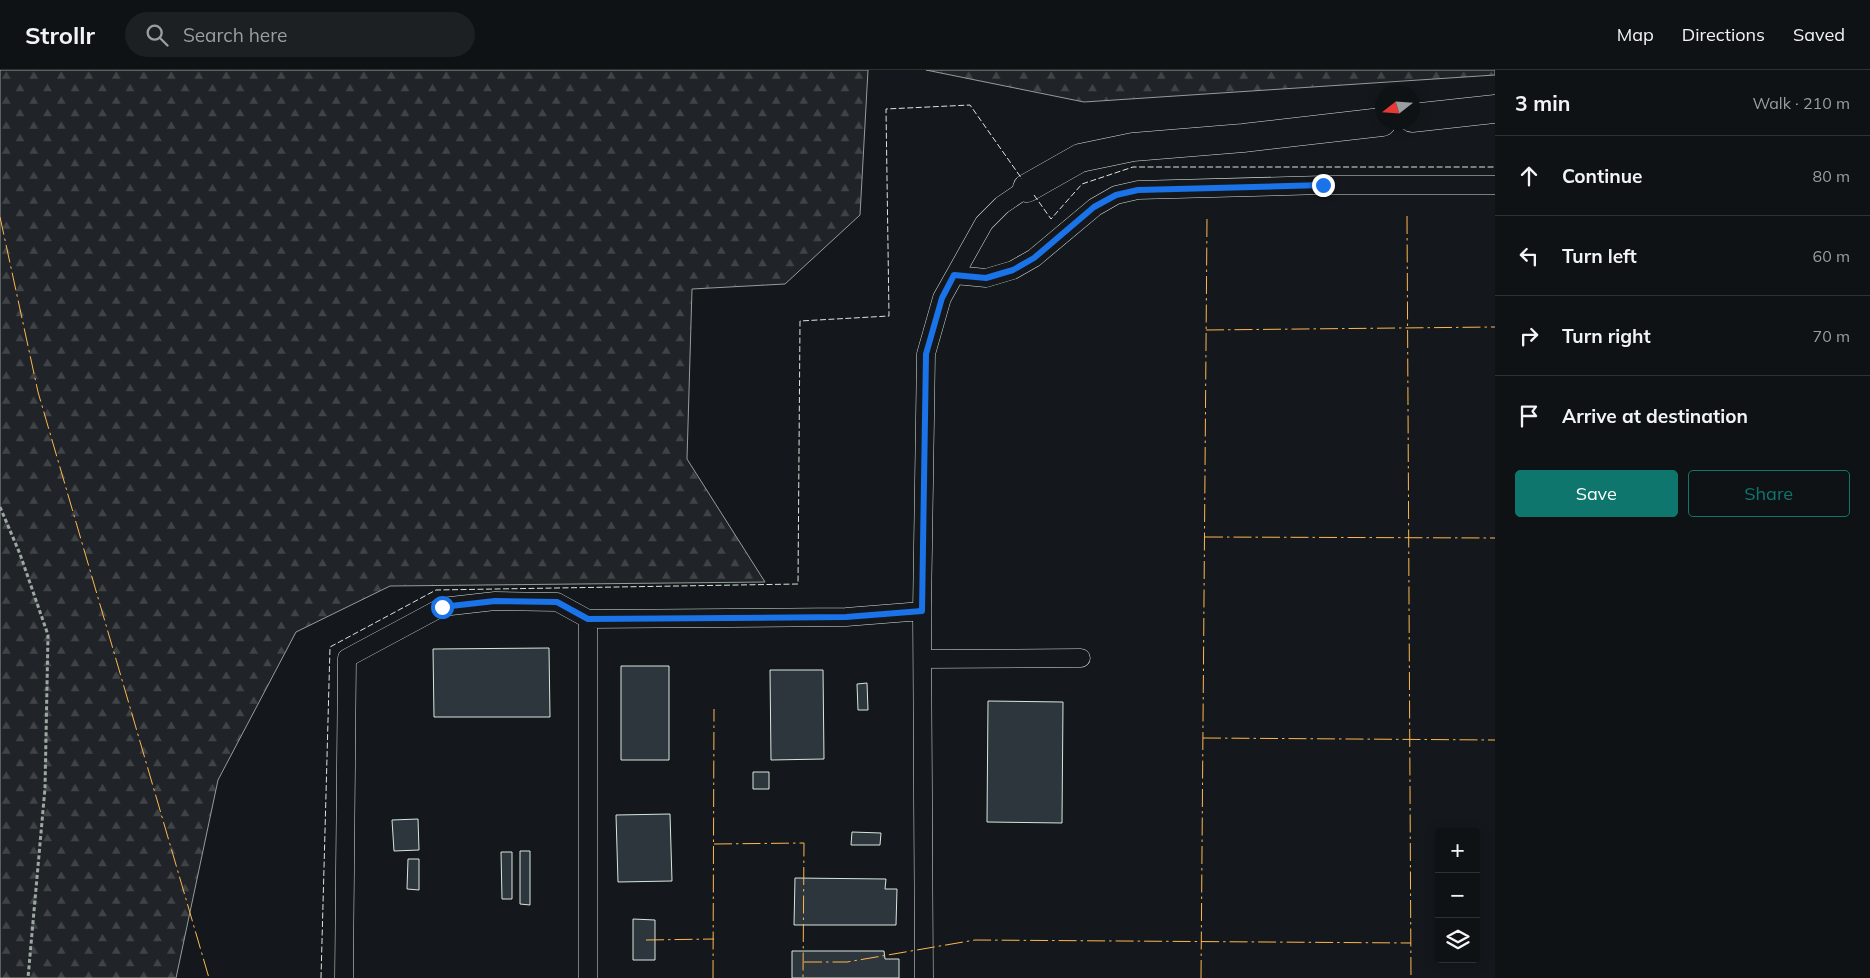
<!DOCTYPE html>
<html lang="en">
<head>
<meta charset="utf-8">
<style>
  :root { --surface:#0f1215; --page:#1d2022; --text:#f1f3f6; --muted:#9b9ea0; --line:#2f3234; --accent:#0f766e }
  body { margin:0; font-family:Mulish,sans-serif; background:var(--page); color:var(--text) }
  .controls { position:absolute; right:15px; bottom:15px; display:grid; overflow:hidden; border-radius:5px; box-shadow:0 2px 12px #0003 }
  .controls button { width:45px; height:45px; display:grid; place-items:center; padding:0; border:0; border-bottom:1px solid var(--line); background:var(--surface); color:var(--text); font:25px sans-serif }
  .compass { position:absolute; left:1375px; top:15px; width:45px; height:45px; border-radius:50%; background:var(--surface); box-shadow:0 2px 12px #0003; rotate:253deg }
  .stop { position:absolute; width:15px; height:15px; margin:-11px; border:4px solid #1a73e8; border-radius:50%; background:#fff }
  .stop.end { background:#1a73e8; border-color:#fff; box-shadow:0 1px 5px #0008 }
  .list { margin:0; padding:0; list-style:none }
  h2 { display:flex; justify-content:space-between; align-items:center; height:65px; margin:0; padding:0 20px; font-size:21px }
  h2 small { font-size:16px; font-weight:400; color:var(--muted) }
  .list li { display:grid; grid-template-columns:32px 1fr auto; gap:15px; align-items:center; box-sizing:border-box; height:80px; padding:0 20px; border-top:1px solid var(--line) }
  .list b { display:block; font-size:19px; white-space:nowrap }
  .list em { font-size:16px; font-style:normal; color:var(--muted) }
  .actions { display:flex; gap:10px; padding:15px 20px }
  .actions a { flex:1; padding:11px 0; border:1px solid var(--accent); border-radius:5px; text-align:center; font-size:18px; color:var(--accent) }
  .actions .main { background:var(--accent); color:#fff }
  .icon { flex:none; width:28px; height:28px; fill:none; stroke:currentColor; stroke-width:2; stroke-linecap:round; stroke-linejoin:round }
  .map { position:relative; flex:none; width:1495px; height:908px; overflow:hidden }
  header { display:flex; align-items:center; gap:30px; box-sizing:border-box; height:70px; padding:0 25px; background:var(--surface); border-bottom:1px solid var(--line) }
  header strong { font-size:24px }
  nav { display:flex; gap:28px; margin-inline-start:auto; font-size:18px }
  .search { width:350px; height:45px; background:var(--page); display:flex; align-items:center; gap:12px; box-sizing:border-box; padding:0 18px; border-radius:28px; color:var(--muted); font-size:19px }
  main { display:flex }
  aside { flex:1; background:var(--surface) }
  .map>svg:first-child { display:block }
  .forest { fill:url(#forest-firs); stroke:#939e99 }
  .building { fill:#2c363c; stroke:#d8e6dc }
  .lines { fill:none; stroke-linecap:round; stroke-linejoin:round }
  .lane-casing { stroke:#d8e6dc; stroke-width:19 }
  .street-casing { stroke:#d8e6dc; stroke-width:29 }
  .path { stroke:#9da8a2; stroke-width:3; stroke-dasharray:4 2.5; stroke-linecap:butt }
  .lane { stroke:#14181c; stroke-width:18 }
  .street { stroke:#14181c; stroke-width:28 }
  .fence { stroke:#d8e6dc; stroke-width:1; stroke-dasharray:6 2.5; stroke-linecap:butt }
  .power { stroke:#ffb74d; stroke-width:1; stroke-dasharray:18 4 2.5 4; stroke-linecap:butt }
  .route { stroke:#1a73e8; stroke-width:6 }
</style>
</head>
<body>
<header>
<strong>Strollr</strong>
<div class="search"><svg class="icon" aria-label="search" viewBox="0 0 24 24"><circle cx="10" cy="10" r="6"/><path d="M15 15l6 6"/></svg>Search here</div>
<nav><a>Map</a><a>Directions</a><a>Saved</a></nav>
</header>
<main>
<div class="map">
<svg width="1495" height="908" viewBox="0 0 1495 908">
  <defs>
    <pattern id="forest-firs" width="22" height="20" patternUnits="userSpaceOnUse" patternTransform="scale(1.25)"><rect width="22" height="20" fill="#202428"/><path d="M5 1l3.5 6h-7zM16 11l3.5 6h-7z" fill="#404447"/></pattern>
  </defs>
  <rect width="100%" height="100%" fill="#14181c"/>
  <path class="forest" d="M0 0H868L860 145 785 214 692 219 687 389 765 512 390 516 296 562 218 710 176 908H0Z
    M926 0H1495V5L1084 32Z"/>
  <path class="building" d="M549 578 550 647H434L433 579Z
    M621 596H669V690H621Z
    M770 600H823L824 689 771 690Z
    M867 613 868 640H858L857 614Z
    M988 631 1063 632 1062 753 987 752Z
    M753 702H769V719H753Z
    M670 744 672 811 618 812 616 745Z
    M418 749 419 780 394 781 392 750Z
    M852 762 881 763 880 775H851Z
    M520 781H530V835L520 834Z
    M501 782H512V829H502Z
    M408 789H419V820L407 819Z
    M795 808 886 809 885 819H897L896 855H794Z
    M633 849 655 850V890H633Z
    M792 881H884L885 889H899V908H792Z"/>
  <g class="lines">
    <g class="lane-casing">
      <path id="lane" d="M955 205 986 208 1013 200 1034 188 1095 137 1116 125 1138 120 1323 115H1495
        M923 589 1081 588
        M344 908 347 588 442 537 495 531 557 532 588 549
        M588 908V549L846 547 922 541
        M924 908 922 541 926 284 942 228 984 153 1002 135 1027 118"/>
    </g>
    <g class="street-casing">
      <path id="street" d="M1412 48 1495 39
        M1027 118 1080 88 1133 77 1243 68 1382 52"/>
    </g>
    <path class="path" d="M0 437 20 484 48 565 45 718 28 908"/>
    <use href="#lane" class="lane"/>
    <use href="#street" class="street"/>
    <path class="fence" d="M1034 125 1051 149 1082 114 1133 97H1495
      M321 908 330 577 436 520 798 514 800 251 889 246 886 39 970 35 1022 109"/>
    <path class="power" d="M1407 146 1411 908
      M0 147 38 322 209 908
      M1206 260 1495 257
      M1205 467 1495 468
      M1203 668 1495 670
      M714 774 804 773 803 908
      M646 870 714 869
      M804 892H847L975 870 1411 873
      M713 908 714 639
      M1201 908 1207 149"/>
  </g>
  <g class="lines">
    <path class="route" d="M442 537 495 531 557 532 588 549 846 547 922 541 926 284 942 228 954 205 986 208 1013 200 1034 188 1094 137 1116 125 1138 120 1323 115"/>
  </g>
</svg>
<div class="controls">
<button>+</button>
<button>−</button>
<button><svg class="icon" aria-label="layers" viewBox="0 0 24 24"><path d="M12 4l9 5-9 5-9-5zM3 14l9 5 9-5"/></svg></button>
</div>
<svg class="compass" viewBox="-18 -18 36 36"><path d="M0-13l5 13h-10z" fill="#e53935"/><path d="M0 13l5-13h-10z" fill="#9b9ea0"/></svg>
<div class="stop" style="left:442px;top:537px"></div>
<div class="stop end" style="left:1323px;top:115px"></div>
</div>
<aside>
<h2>3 min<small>Walk · 210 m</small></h2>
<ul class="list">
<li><svg class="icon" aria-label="ahead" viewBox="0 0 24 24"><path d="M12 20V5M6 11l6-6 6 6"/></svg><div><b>Continue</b></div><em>80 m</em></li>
<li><svg class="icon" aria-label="left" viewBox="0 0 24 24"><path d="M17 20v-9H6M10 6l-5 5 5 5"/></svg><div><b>Turn left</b></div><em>60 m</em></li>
<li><svg class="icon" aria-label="right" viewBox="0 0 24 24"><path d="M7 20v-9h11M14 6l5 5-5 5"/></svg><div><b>Turn right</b></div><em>70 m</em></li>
<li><svg class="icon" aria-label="arrive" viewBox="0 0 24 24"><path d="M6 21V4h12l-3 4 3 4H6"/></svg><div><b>Arrive at destination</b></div></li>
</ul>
<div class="actions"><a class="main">Save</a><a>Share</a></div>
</aside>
</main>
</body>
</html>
